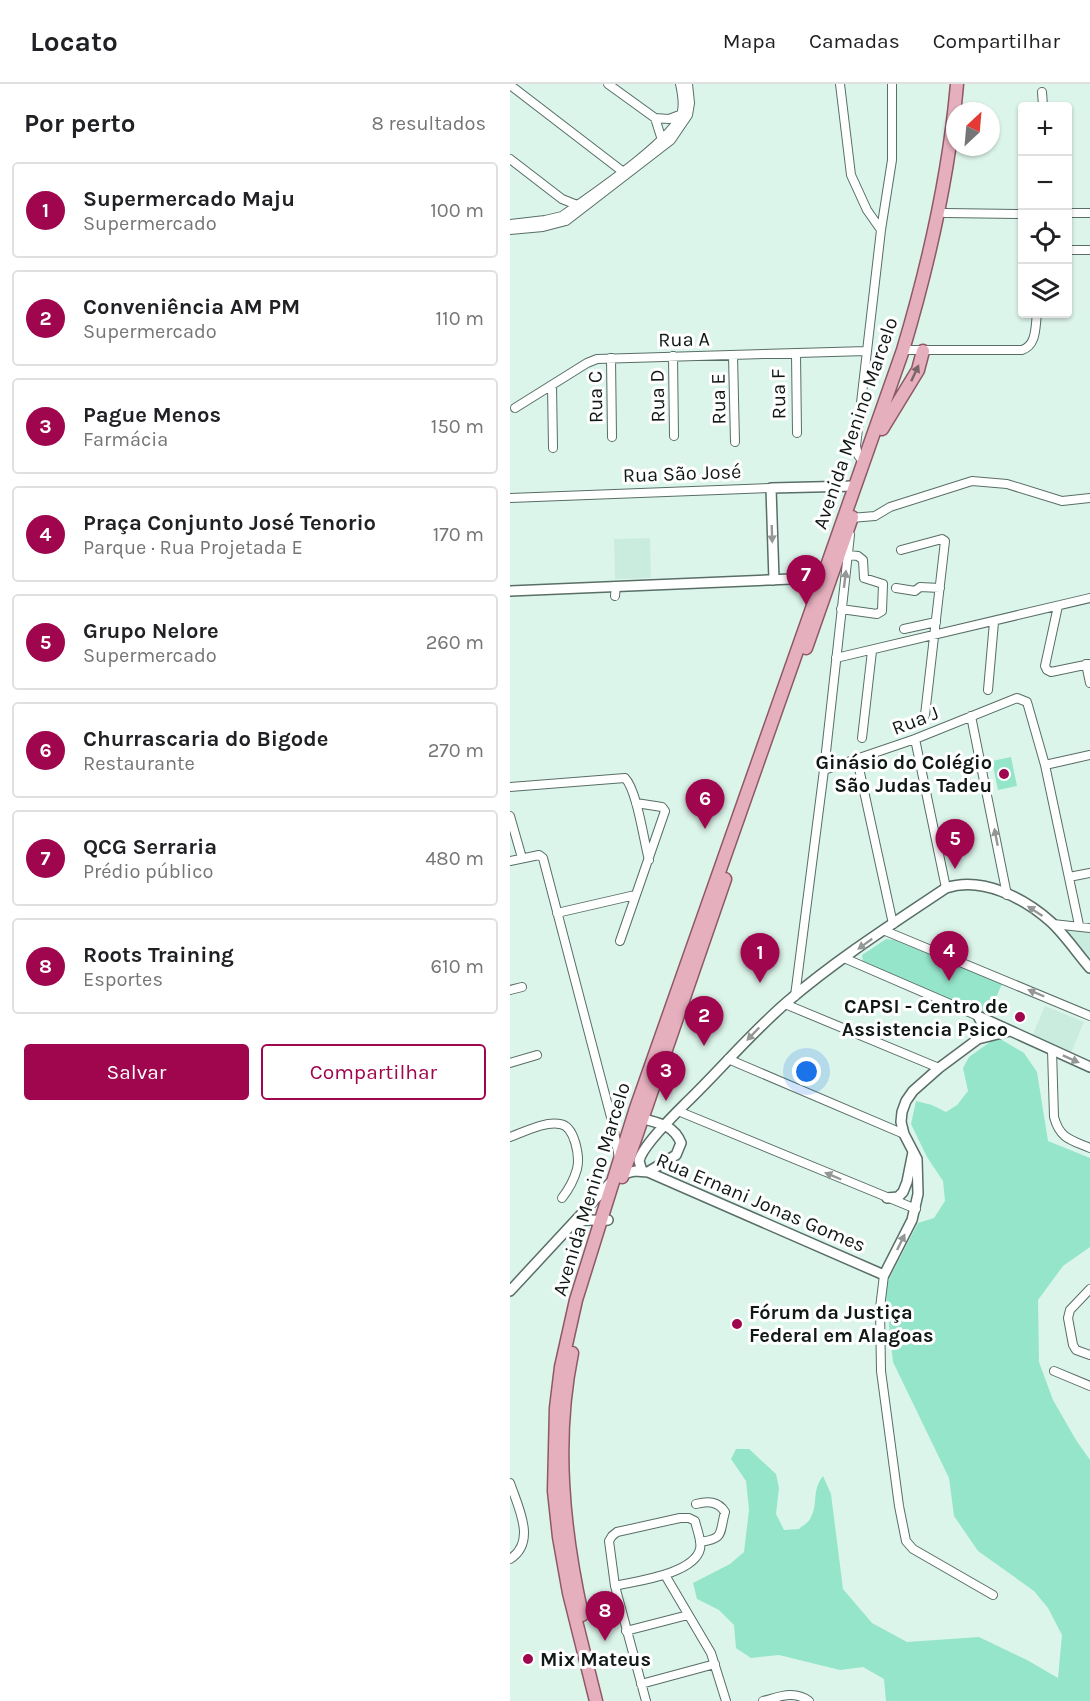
<!DOCTYPE html>
<html lang="pt">
<head>
<meta charset="utf-8">
<style>
  :root { --surface:#fff; --page:#f2f2f2; --text:#202124; --muted:#757577; --line:#e0e0e0; --accent:#9f064d }
  body { margin:0; font-family:Karla,sans-serif; background:var(--page); color:var(--text) }
  .controls { position:absolute; right:18px; top:18px; display:grid; overflow:hidden; border-radius:6px; box-shadow:0 2px 4px #0004 }
  .controls button { width:54px; height:54px; display:grid; place-items:center; padding:0; border:0; border-bottom:2px solid var(--line); background:var(--surface); color:var(--text); font:30px sans-serif }
  .compass { position:absolute; left:436px; top:18px; width:54px; height:54px; border-radius:50%; background:var(--surface); box-shadow:0 2px 4px #0004; rotate:26deg }
  .you { position:absolute; left:297px; top:988px; width:21px; height:21px; margin:-15px; border:4px solid #fff; border-radius:50%; background:#1a73e8; box-shadow:0 0 0 9px #1a73e833 }
  .badge { display:grid; place-items:center; width:39px; height:39px; border-radius:50%; background:var(--accent); color:#fff; font-size:20px; font-weight:700 }
  .pin { position:absolute; translate:-50% -50px; filter:drop-shadow(0 2px 3px #0008) }
  .pin::after { content:''; position:absolute; top:32px; width:21px; height:18px; background:inherit; clip-path:polygon(0 0,100% 0,50% 100%) }
  .list { margin:0; padding:0; list-style:none }
  h2 { display:flex; justify-content:space-between; align-items:center; height:78px; margin:0; padding:0 24px; font-size:26px }
  h2 small { font-size:20px; font-weight:400; color:var(--muted) }
  .list li { display:grid; grid-template-columns:39px 1fr auto; gap:18px; align-items:center; box-sizing:border-box; height:96px; margin:0 12px 12px; padding:0 12px; border:2px solid var(--line); border-radius:6px }
  .list b { display:block; font-size:22px; white-space:nowrap }
  .list p { margin:0; font-size:20px; white-space:nowrap; color:var(--muted) }
  .list em { font-size:20px; font-style:normal; color:var(--muted) }
  .actions { display:flex; gap:12px; padding:18px 24px }
  .actions a { flex:1; padding:14px 0; border:2px solid var(--accent); border-radius:6px; text-align:center; font-size:21px; color:var(--accent) }
  .actions .main { background:var(--accent); color:#fff }
  .icon { flex:none; width:33px; height:33px; fill:none; stroke:currentColor; stroke-width:2; stroke-linecap:round; stroke-linejoin:round }
  .map { position:relative; flex:none; width:580px; height:1617px; overflow:hidden }
  header { display:flex; align-items:center; gap:36px; box-sizing:border-box; height:84px; padding:0 30px; background:var(--surface); border-bottom:2px solid var(--line) }
  header strong { font-size:28px }
  nav { display:flex; gap:33px; margin-inline-start:auto; font-size:21px }
  main { display:flex }
  aside { flex:1; background:var(--surface) }
  .map>svg:first-child { display:block }
  .built { fill:#caecdf }
  .green { fill:#95e5ca }
  .lines { fill:none; stroke-linecap:round; stroke-linejoin:round }
  .minor-casing { stroke:#586e66; stroke-width:10 }
  .tertiary-casing { stroke:#586e66; stroke-width:12 }
  .primary-casing { stroke:#8f5867; stroke-width:15 }
  .minor { stroke:#fff; stroke-width:8 }
  .tertiary { stroke:#fff; stroke-width:9 }
  .primary { stroke:#e5afbe; stroke-width:12 }
  .oneway { fill:#7a646a }
  .oneway2 { fill:#939896 }
  .poi-dot { fill:#9f064d; stroke:#fff; stroke-width:2 }
  .labels { text-anchor:middle; stroke-width:6; stroke-linejoin:round; paint-order:stroke }
  .street-label { font-size:20px; fill:#101916; stroke:#fff }
  .poi-label { font-size:20px; font-weight:bold; fill:#101916; stroke:#fff; text-anchor:end }
</style>
</head>
<body>
<header>
<strong>Locato</strong>
<nav><a>Mapa</a><a>Camadas</a><a>Compartilhar</a></nav>
</header>
<main>
<aside>
<h2>Por perto<small>8 resultados</small></h2>
<ul class="list">
<li><span class="badge">1</span><div><b>Supermercado Maju</b><p>Supermercado</p></div><em>100 m</em></li>
<li><span class="badge">2</span><div><b>Conveniência AM PM</b><p>Supermercado</p></div><em>110 m</em></li>
<li><span class="badge">3</span><div><b>Pague Menos</b><p>Farmácia</p></div><em>150 m</em></li>
<li><span class="badge">4</span><div><b>Praça Conjunto José Tenorio</b><p>Parque · Rua Projetada E</p></div><em>170 m</em></li>
<li><span class="badge">5</span><div><b>Grupo Nelore</b><p>Supermercado</p></div><em>260 m</em></li>
<li><span class="badge">6</span><div><b>Churrascaria do Bigode</b><p>Restaurante</p></div><em>270 m</em></li>
<li><span class="badge">7</span><div><b>QCG Serraria</b><p>Prédio público</p></div><em>480 m</em></li>
<li><span class="badge">8</span><div><b>Roots Training</b><p>Esportes</p></div><em>610 m</em></li>
</ul>
<div class="actions"><a class="main">Salvar</a><a>Compartilhar</a></div>
</aside>
<div class="map">
<svg width="580" height="1617" viewBox="0 0 580 1617">
  <rect width="100%" height="100%" fill="#dcf5eb"/>
  <path class="built" d="M140 454 141 494 105 495 104 455Z
    M558 844 580 849V877L556 846Z
    M535 922 574 938 561 969 522 952Z"/>
  <path class="green" d="M501 673 507 702 488 706 482 677Z
    M376 855 384 856 492 900 477 934 353 879 352 871Z
    M487 953 514 969 527 988 538 1057 580 1074V1163L553 1182 528 1216 529 1278 543 1316 566 1356 580 1376V1617H376L374 1595 353 1583 330 1586 269 1571 241 1574 226 1564 224 1541 209 1526 187 1515 183 1499 220 1480 234 1468 239 1426 236 1397 221 1375 226 1365H239L266 1390 269 1404 266 1430 274 1446 289 1445C292 1442 298 1439 300 1435 309 1420 301 1407 313 1392L321 1410 333 1505 362 1539 397 1558 469 1553 517 1576 548 1594 552 1551 538 1524 524 1507 468 1467 444 1432 439 1394 383 1278 375 1203 408 1139 424 1134 435 1117 433 1097 417 1073 401 1040 406 1017 422 1021 436 1028 447 1021 458 1007 453 984 459 973Z"/>
  <g class="lines">
    <g class="minor-casing">
      <path id="minor" d="M98 0 145 34 159 35 172 30
        M330 0 341 91 357 126 371 146
        M0 1 112 87
        M532 8 533 22
        M145 34 152 56
        M0 75 52 115 67 121
        M435 129 512 130
        M558 129H580
        M0 140 35 136 52 132C77 114 166 55 172 27 174 18 172 9 170 0
        M0 146 33 143 56 137 161 56 178 31 180 19 178 0
        M558 166H580
        M393 266H512C527 261 525 243 527 230
        M286 270 287 349
        M223 271 225 358
        M163 272 164 352
        M101 274 102 353
        M42 301 43 364
        M5 324 77 279 87 275 357 267
        M354 379 348 371 346 362 371 146 382 76V0
        M0 414 261 404
        M341 434 365 432 380 423 462 397 497 400 552 417 580 414
        M391 466 432 455 435 457 415 631
        M386 504 405 507 410 503 430 504
        M105 512 106 502
        M548 522 535 582 537 586 541 588 580 580
        M331 525 367 530 372 527 373 500 354 494 353 476 348 472 338 471
        M394 545 426 538
        M326 574 580 514
        M576 580 580 599
        M478 606 484 538
        M461 632 497 811
        M352 654 362 567
        M405 655 436 804
        M347 675 383 840
        M535 681 580 671
        M314 686 405 655 507 614 517 618 535 681 569 841
        M0 703 115 694C127 706 134 758 139 776
        M0 732 12 774
        M0 777 29 771 33 774 102 1037 109 1074
        M559 793 580 789
        M47 829 125 811
        M543 840 580 844
        M373 846 580 932
        M110 857 155 727 152 723 126 719
        M334 874 468 932
        M0 906 12 903
        M285 912 314 686 340 451
        M275 920 429 984
        M542 966 544 1033C550 1055 561 1056 580 1064
        M218 975 394 1050
        M0 979 27 971
        M168 1027 406 1125
        M0 1053C14 1048 35 1037 50 1040 65 1042 70 1073 67 1085 64 1096 59 1105 52 1114
        M374 1191 370 1224 371 1287 389 1422 396 1457 403 1465 483 1511
        M580 1205 560 1226 558 1234 563 1261 566 1266 580 1271
        M544 1287 580 1302
        M0 1399C8 1423 27 1458 0 1475
        M186 1420C198 1417 208 1417 215 1428 209 1449 215 1455 190 1458
        M155 1491 201 1569 216 1617
        M105 1502C126 1497 184 1490 190 1465 192 1457 187 1446 185 1437L179 1434H170L107 1448 102 1452 99 1457 105 1502 136 1617
        M116 1547 178 1531
        M131 1600 205 1580
        M253 1617C269 1613 284 1606 299 1617"/>
    </g>
    <g class="tertiary-casing">
      <path id="tertiary" d="M264 496 261 404 345 402
        M0 507 304 494 318 497
        M468 932 580 983
        M468 932 473 941 468 955
        M127 1033C146 1039 163 1039 171 1059L166 1071 138 1088
        M132 1087 129 1077C132 1062 165 1030 177 1018 211 985 241 949 277 918 326 876 382 840 436 804 472 792 514 814 541 838 555 851 567 869 580 884
        M113 1090 125 1087 138 1088 374 1191 402 1136 408 1110 407 1075 394 1050 391 1038 392 1028 396 1017 403 1007 429 984 468 955 500 947
        M377 1114 388 1113 393 1108 397 1098 403 1068
        M64 1142C74 1132 85 1138 98 1136
        M0 1207 102 1097"/>
    </g>
    <g class="primary-casing">
      <path id="primary" d="M372 345 408 286 413 267
        M296 564 342 433
        M112 1093 215 795
        M62 1269C44 1356 53 1445 72 1531
        M86 1617 59 1509 49 1453 44 1407 46 1324 51 1283 66 1216 126 1024 393 266C419 179 439 91 447 0"/>
    </g>
    <use href="#minor" class="minor"/>
    <use href="#tertiary" class="tertiary"/>
    <use href="#primary" class="primary"/>
  </g>
  <defs><path id="oneway-solid" d="M-6-.8H1V-3.2L6.5 0L1 3.2V.8H-6Z" transform="scale(1.5)"/></defs>
  <use class="oneway" href="#oneway-solid" transform="translate(405 289) rotate(-65)"/>
  <g class="oneway2">
    <use href="#oneway-solid" transform="translate(262 450) rotate(88)"/>
    <use href="#oneway-solid" transform="translate(335 495) rotate(-83)"/>
    <use href="#oneway-solid" transform="translate(486 753) rotate(-101)"/>
    <use href="#oneway-solid" transform="translate(525 827) rotate(-147)"/>
    <use href="#oneway-solid" transform="translate(355 860) rotate(144)"/>
    <use href="#oneway-solid" transform="translate(526 909) rotate(-157)"/>
    <use href="#oneway-solid" transform="translate(243 950) rotate(134)"/>
    <use href="#oneway-solid" transform="translate(561 975) rotate(24)"/>
    <use href="#oneway-solid" transform="translate(323 1092) rotate(-157)"/>
    <use href="#oneway-solid" transform="translate(391 1158) rotate(-64)"/>
  </g>
  <g class="poi-dot">
    <circle cx="494" cy="690" r="6"/>
    <circle cx="510" cy="933" r="6"/>
    <circle cx="227" cy="1240" r="6"/>
    <circle cx="18" cy="1575" r="6"/>
  </g>
  <g class="labels">
    <g class="street-label">
      <text transform="translate(174 255) rotate(-1)" y="7">Rua A</text>
      <text transform="translate(268 310) rotate(-91)" y="7">Rua F</text>
      <text transform="translate(147 312) rotate(-91)" y="7">Rua D</text>
      <text transform="translate(85 313) rotate(-91)" y="7">Rua C</text>
      <text transform="translate(208 315) rotate(-91)" y="7">Rua E</text>
      <text transform="translate(345 339) rotate(-71)" y="7">Avenida Menino Marcelo</text>
      <text transform="translate(172 389) rotate(-2)" y="7">Rua São José</text>
      <text transform="translate(405 636) rotate(-21)" y="7">Rua J</text>
      <text transform="translate(81 1105) rotate(-73)" y="7">Avenida Menino Marcelo</text>
      <text transform="translate(251 1118) rotate(23)" y="7">Rua Ernani Jonas Gomes</text>
    </g>
    <g class="poi-label">
      <text x="482" y="685">Ginásio do Colégio<tspan x="482" dy="23">São Judas Tadeu</tspan></text>
      <text x="498" y="929">CAPSI - Centro de<tspan x="498" dy="23">Assistencia Psico</tspan></text>
      <text x="239" y="1235" text-anchor="start">Fórum da Justiça<tspan x="239" dy="23">Federal em Alagoas</tspan></text>
      <text x="30" y="1582" text-anchor="start">Mix Mateus</text>
    </g>
  </g>
</svg>
<div class="controls">
<button>+</button>
<button>−</button>
<button><svg class="icon" aria-label="locate" viewBox="0 0 24 24"><circle cx="12" cy="12" r="6"/><path d="M12 2v4M12 18v4M2 12h4M18 12h4"/></svg></button>
<button><svg class="icon" aria-label="layers" viewBox="0 0 24 24"><path d="M12 4l9 5-9 5-9-5zM3 14l9 5 9-5"/></svg></button>
</div>
<svg class="compass" viewBox="-18 -18 36 36"><path d="M0-13l5 13h-10z" fill="#e53935"/><path d="M0 13l5-13h-10z" fill="#757577"/></svg>
<div class="you"></div>
<div class="pin badge" style="left:250px;top:899px">1</div>
<div class="pin badge" style="left:194px;top:962px">2</div>
<div class="pin badge" style="left:156px;top:1017px">3</div>
<div class="pin badge" style="left:439px;top:897px">4</div>
<div class="pin badge" style="left:445px;top:785px">5</div>
<div class="pin badge" style="left:195px;top:745px">6</div>
<div class="pin badge" style="left:296px;top:521px">7</div>
<div class="pin badge" style="left:95px;top:1557px">8</div>
</div>
</main>
</body>
</html>
